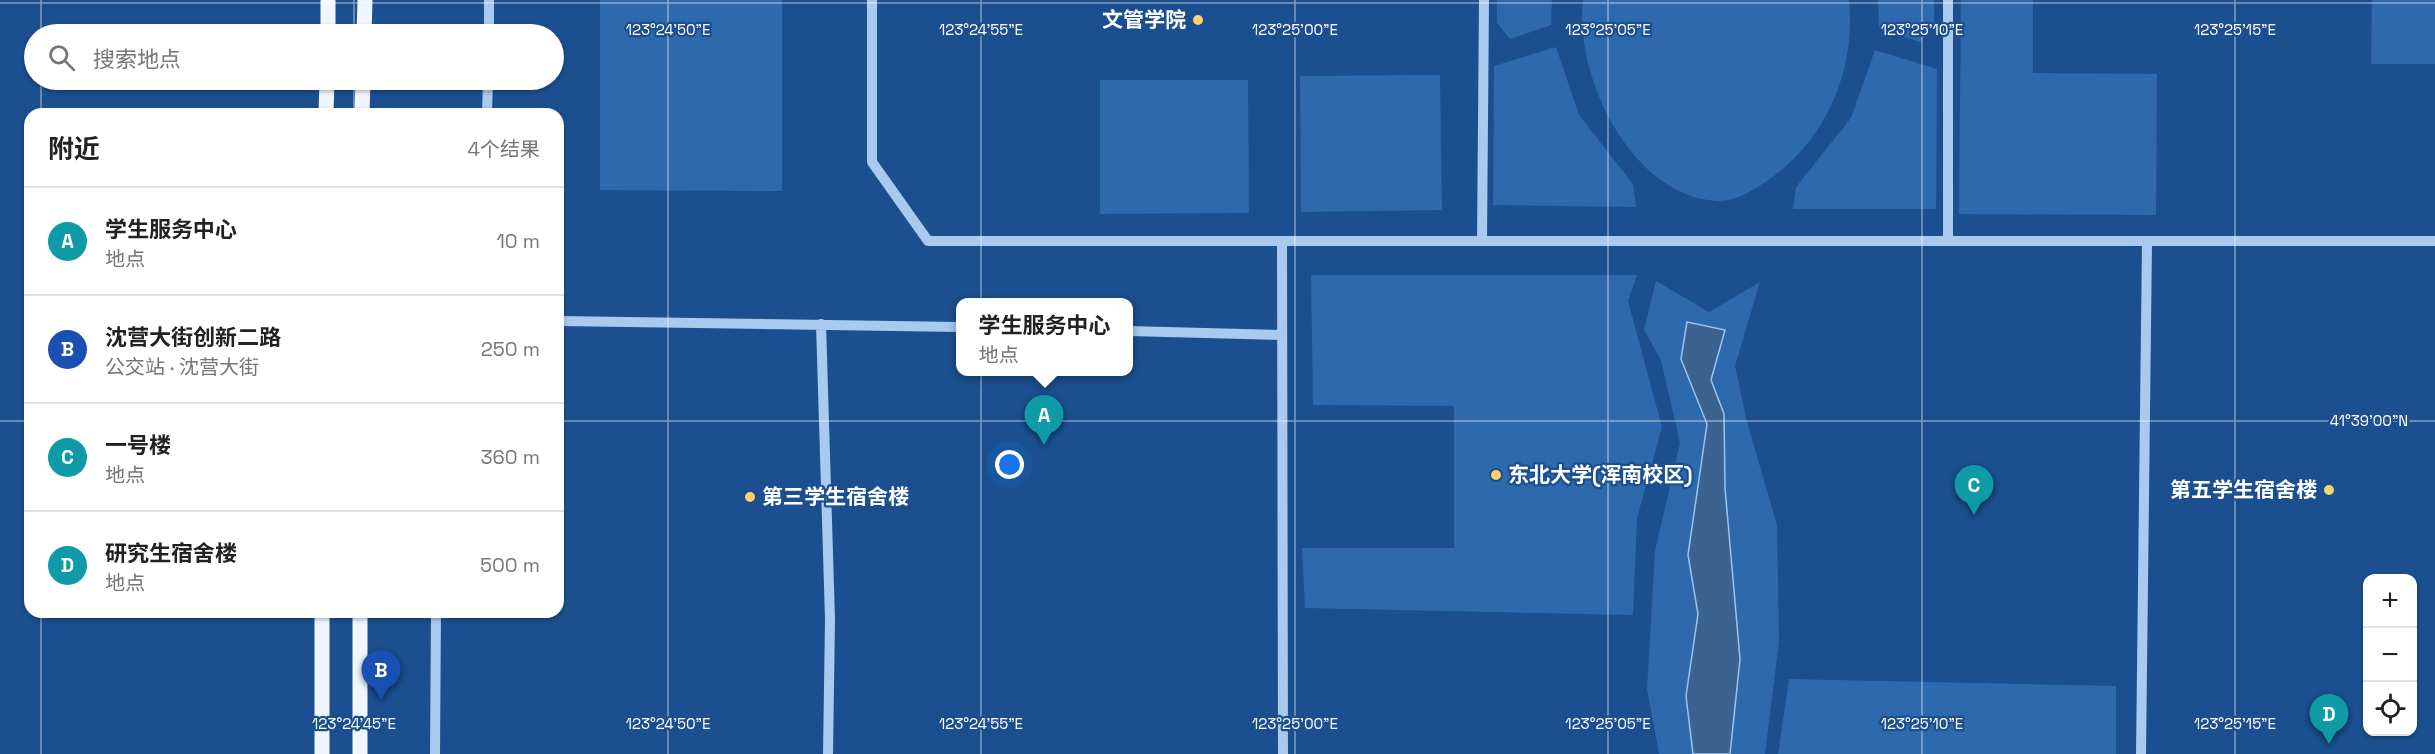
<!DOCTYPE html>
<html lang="zh">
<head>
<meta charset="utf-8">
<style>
  :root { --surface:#fff; --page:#f2f2f2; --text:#222; --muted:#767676; --line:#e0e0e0; --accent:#b45309 }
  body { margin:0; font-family:"Space Grotesk","Noto Sans SC",sans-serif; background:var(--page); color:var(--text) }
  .controls { position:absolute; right:18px; bottom:18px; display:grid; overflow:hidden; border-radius:12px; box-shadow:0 2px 4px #0004 }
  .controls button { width:54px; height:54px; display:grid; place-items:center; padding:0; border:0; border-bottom:2px solid var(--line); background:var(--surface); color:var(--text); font:30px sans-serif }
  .you { position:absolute; left:1010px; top:465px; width:21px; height:21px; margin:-15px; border:4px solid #fff; border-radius:50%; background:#1a73e8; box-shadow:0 0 0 9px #1a73e833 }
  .badge { display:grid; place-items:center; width:39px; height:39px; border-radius:50%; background:var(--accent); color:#fff; font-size:20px; font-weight:700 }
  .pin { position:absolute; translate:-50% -50px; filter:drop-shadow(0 2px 3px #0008) }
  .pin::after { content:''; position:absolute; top:32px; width:21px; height:18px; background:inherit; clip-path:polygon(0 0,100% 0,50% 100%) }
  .popup { position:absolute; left:956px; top:298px; width:177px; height:78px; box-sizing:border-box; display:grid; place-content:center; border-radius:12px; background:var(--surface); filter:drop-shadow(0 2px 4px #0005); font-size:20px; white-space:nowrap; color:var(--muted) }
  .popup b { font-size:22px; color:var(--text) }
  .popup::after { content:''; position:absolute; left:50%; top:100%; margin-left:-12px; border:12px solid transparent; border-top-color:var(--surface) }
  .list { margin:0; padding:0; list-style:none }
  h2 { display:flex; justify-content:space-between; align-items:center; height:78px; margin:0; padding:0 24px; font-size:26px }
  h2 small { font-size:20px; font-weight:400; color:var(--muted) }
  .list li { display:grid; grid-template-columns:39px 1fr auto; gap:18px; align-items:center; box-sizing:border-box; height:108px; padding:0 24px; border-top:2px solid var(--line) }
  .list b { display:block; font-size:22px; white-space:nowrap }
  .list p { margin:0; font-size:20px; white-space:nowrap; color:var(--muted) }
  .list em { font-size:20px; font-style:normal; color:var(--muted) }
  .icon { flex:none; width:33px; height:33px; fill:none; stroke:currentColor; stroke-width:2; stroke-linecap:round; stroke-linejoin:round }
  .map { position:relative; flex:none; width:2435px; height:754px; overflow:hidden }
  .search { position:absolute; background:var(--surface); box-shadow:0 2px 4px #0004; left:24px; top:24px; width:540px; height:66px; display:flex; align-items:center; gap:15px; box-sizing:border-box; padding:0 21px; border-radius:33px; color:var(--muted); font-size:22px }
  .panel { position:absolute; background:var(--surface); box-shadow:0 2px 4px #0004; left:24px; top:108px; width:540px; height:510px; border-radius:18px }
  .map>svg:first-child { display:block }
  .green { fill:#2e69ad }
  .water { fill:#3c6290; stroke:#9cc4f0; stroke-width:1.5 }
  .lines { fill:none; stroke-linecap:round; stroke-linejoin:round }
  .minor { stroke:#a9c9ee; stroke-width:10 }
  .major { stroke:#f0f6ff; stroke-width:15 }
  .ticks { fill:none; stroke:#fff; stroke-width:1.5; stroke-opacity:0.45 }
  .poi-dot { fill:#ffd166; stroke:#1b4f8f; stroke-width:2 }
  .labels { text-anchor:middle; stroke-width:4.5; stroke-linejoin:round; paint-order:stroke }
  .poi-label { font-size:21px; font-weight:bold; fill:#fff; stroke:#1b4f8f; text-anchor:end }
  .ticks-label { font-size:15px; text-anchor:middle; fill:#fff; stroke:#1b4f8f; stroke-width:4.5; stroke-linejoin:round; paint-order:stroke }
</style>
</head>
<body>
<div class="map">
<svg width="2435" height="754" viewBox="0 0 2435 754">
  <rect width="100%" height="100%" fill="#1b4f8f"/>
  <path class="green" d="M600 0H782V191L600 190Z
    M1497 0H1552L1551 25 1510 39 1497 23Z
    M1583 0H1849C1856 71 1826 141 1767 181 1752 191 1735 202 1717 201 1631 196 1574 76 1583 0Z
    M1878 0H1934V26L1920 42 1879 28Z
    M1961 0H2033V73L2157 74 2156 215 1959 214Z
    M2372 0H2435V64H2371Z
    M1556 47 1579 115 1633 184 1636 207 1493 205 1494 66Z
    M1875 50 1937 69 1936 209H1793L1796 187 1851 118Z
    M1440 75 1442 210 1301 212 1300 76Z
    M1100 80H1248L1249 213 1100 214Z
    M1311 275H1637L1628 301 1662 427 1637 518 1633 615 1305 608 1302 548H1454V406L1313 405Z
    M1656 281 1709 312 1760 282 1735 366 1747 422 1777 525 1779 642 1765 754H1659L1647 689 1655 551 1680 443 1661 360 1644 330Z
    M1789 679 2116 686V754H1778Z"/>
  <path class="water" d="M1687 322 1725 330 1711 380 1724 414 1725 488 1740 659 1730 754H1693L1686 696 1698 614 1688 555 1707 424 1681 359Z"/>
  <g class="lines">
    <path class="minor" d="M872 0V162L928 241H2435
      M1948 0V241
      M489 34V0
      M487 114 488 80
      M1282 241 1283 754
      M1482 241 1484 0
      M558 321 960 327
      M821 324 830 619 828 754
      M1128 331 1282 335
      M435 754 436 612
      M2141 754 2147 241"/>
    <path class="major" d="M328 34V0
      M364 34 365 0
      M326 114 327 80
      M362 114 363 80
      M360 612V754
      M322 754V612"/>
  </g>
  <path class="ticks" d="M41 0V34M354 0V34M668 0V754M981 0V754M1295 0V754M1608 0V754M1922 0V754M2235 0V754M0 3H2435M41 80V114M354 80V114M0 421H30M558 421H2435M41 612V754M354 612V754"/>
  <g class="poi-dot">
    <circle cx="1198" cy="20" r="6"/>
    <circle cx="1496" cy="475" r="6"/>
    <circle cx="2329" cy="490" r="6"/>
    <circle cx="750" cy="497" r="6"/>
  </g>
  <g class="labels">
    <g class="poi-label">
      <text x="1186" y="27">文管学院</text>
      <text x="1508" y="482" text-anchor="start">东北大学(浑南校区)</text>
      <text x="2317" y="497">第五学生宿舍楼</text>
      <text x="762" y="504" text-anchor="start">第三学生宿舍楼</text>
    </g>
  </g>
  <g class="ticks-label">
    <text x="668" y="35">123°24'50"E</text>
    <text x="981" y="35">123°24'55"E</text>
    <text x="1295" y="35">123°25'00"E</text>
    <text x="1608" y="35">123°25'05"E</text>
    <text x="1922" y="35">123°25'10"E</text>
    <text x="2235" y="35">123°25'15"E</text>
    <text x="2369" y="426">41°39'00"N</text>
    <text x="354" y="729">123°24'45"E</text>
    <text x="668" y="729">123°24'50"E</text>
    <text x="981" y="729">123°24'55"E</text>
    <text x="1295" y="729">123°25'00"E</text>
    <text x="1608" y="729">123°25'05"E</text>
    <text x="1922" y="729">123°25'10"E</text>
    <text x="2235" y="729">123°25'15"E</text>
  </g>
</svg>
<div class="controls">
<button>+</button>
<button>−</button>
<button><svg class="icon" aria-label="locate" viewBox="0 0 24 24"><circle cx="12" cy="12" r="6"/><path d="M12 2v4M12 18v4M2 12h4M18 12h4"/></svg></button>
</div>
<div class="you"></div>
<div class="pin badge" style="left:1044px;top:445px;background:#0f9aa8">A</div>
<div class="popup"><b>学生服务中心</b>地点</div>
<div class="pin badge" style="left:381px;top:700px;background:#1a4fb4">B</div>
<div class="pin badge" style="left:1974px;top:515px;background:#0f9aa8">C</div>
<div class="pin badge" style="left:2329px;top:744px;background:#0f9aa8">D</div>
<div class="search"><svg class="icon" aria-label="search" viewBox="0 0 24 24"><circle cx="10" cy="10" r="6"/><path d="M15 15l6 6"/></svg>搜索地点</div>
<section class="panel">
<h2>附近<small>4个结果</small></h2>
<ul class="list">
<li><span class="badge" style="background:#0f9aa8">A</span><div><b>学生服务中心</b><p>地点</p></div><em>10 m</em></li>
<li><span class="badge" style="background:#1a4fb4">B</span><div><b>沈营大街创新二路</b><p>公交站 · 沈营大街</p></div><em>250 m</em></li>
<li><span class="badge" style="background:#0f9aa8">C</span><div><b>一号楼</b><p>地点</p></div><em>360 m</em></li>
<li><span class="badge" style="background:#0f9aa8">D</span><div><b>研究生宿舍楼</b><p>地点</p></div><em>500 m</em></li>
</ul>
</section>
</div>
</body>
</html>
